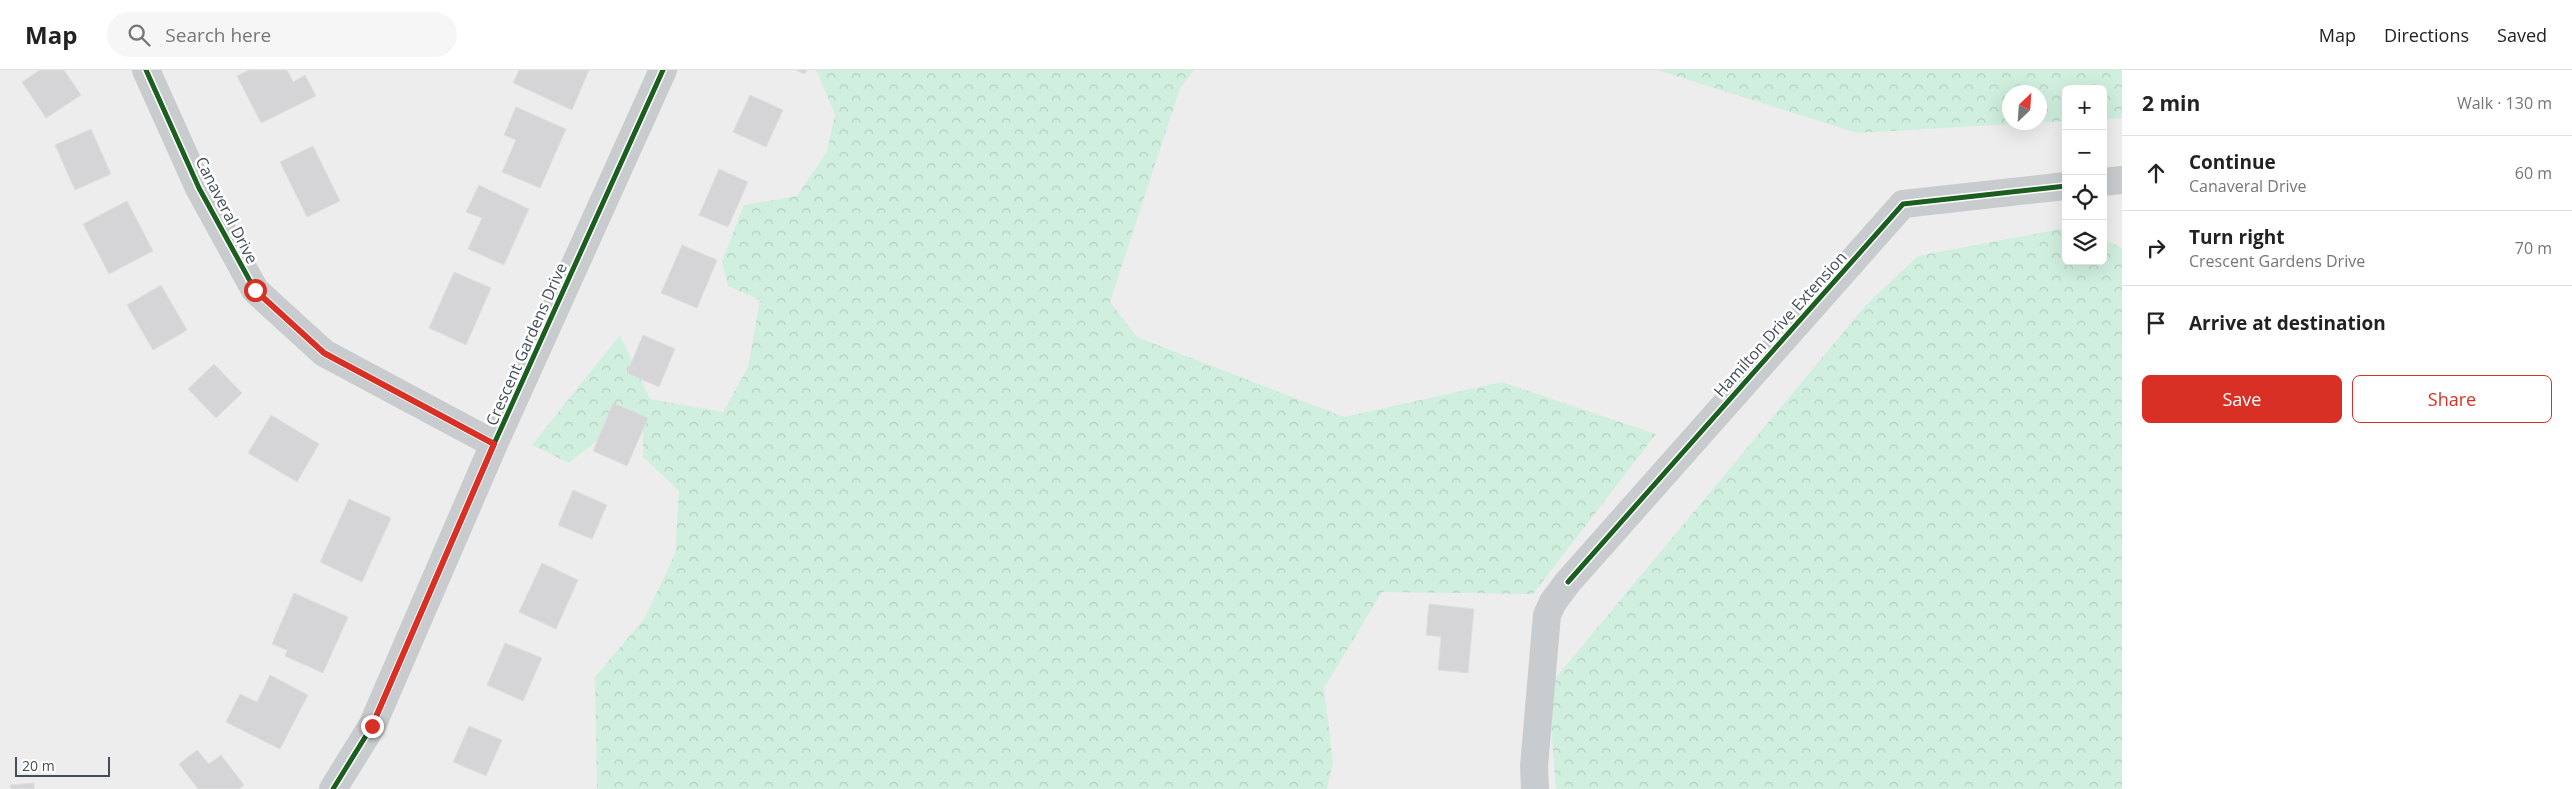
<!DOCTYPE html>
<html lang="en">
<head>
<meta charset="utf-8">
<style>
  :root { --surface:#fff; --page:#f6f6f6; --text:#222; --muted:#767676; --line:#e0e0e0; --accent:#d93025 }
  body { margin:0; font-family:"Open Sans",sans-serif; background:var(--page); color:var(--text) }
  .controls { position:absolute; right:15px; top:15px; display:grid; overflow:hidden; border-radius:8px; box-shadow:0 5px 20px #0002 }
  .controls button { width:45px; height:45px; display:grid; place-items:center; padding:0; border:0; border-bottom:1px solid var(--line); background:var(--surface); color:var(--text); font:25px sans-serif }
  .compass { position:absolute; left:2002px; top:15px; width:45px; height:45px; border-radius:50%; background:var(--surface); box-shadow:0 5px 20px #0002; rotate:25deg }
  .scale { position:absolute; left:15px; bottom:12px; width:95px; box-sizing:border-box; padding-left:5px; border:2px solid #444e5a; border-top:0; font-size:14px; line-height:18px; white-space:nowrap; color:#444e5a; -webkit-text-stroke:4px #fff; paint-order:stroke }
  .stop { position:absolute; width:15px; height:15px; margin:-11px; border:4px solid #d93025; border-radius:50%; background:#fff }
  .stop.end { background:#d93025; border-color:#fff; box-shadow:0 1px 5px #0008 }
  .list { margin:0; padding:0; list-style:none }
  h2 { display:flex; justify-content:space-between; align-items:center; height:65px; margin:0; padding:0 20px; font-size:21px }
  h2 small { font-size:16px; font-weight:400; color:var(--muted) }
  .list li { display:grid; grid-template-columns:32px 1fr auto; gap:15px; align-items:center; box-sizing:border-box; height:75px; padding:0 20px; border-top:1px solid var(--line) }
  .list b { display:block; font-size:19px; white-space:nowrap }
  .list p { margin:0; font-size:16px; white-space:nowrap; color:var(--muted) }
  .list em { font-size:16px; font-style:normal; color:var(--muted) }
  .actions { display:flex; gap:10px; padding:15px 20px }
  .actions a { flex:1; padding:11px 0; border:1px solid var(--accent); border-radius:8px; text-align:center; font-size:18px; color:var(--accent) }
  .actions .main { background:var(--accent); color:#fff }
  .icon { flex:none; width:28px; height:28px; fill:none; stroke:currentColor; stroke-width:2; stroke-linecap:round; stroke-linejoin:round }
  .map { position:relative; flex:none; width:2122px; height:719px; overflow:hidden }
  header { display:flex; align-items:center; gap:30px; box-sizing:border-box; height:70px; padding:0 25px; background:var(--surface); border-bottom:1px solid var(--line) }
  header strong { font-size:24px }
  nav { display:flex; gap:28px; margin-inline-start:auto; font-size:18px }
  .search { width:350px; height:45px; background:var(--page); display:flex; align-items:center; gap:12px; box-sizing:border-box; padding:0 18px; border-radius:28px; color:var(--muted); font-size:19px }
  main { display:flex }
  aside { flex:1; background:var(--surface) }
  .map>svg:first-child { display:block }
  .forest { fill:url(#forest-crowns); fill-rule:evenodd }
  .building { fill:#d5d5d7; stroke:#dfdfe0 }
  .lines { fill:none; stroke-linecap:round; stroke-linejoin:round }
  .minor { stroke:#c9cccf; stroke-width:28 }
  .cycleway-casing { stroke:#fff; stroke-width:8 }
  .cycleway { stroke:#1b5e20; stroke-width:5 }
  .route { stroke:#d93025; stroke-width:6 }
  .labels { text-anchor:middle; stroke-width:5; stroke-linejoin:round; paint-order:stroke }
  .street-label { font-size:16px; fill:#444e5a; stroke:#fff }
</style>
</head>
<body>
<header>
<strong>Map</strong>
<div class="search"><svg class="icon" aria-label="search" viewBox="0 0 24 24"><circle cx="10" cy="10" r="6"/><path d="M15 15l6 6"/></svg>Search here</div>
<nav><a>Map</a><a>Directions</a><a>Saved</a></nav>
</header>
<main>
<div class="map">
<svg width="2122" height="719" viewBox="0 0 2122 719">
  <defs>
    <pattern id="forest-crowns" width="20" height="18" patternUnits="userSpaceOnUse" patternTransform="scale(1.25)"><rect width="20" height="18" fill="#d0efde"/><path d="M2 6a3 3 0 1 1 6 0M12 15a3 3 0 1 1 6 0" fill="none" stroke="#b4cfc1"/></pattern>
  </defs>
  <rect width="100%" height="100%" fill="#eeeded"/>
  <path class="forest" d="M816 0H1194L1180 18 1110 232 1137 267 1344 347 1502 312 1656 364 1533 524 1382 522 1324 618 1333 692 1327 719H597L595 607 644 549 675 484 679 421 643 387V354L614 357 569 393 532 375 620 265 650 329 723 342 748 297 760 230 728 216 722 191 744 135 797 126 827 82 835 44Z
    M1657 0H2122V48L2103 49V19H2066V51L1857 63ZM2010 22H2040V52H2010Z
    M2066 158V191H2103V169L2122 178V719H1556L1548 617 1866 235 1918 186Z"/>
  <path class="building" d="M40 0H64L81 25 46 48 22 12Z
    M249 0H287L293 12 305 5 316 26 261 53 237 6Z
    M519 0H589L572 40 513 13Z
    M795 0H807L805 4Z
    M750 25 783 40 766 77 733 62Z
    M516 37 566 59 540 118 502 102 516 70 504 65Z
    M91 59 111 104 75 120 55 75Z
    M313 76 340 131 307 147 280 92Z
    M719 99 748 112 728 157 699 145Z
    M479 115 529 139 504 195 468 179 482 148 466 142Z
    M127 131 153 181 109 204 83 154Z
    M682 175 717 190 697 238 661 223Z
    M454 202 491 218 466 275 429 258Z
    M161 215 187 260 153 280 127 235Z
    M643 265 675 279 659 317 627 303Z
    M214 294 242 323 216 348 188 319Z
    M613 333 648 348 627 396 593 381Z
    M271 345 319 374 297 412 248 383Z
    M573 420 607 435 592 469 558 455Z
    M349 429 391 448 362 512 320 492Z
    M542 493 578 510 556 559 519 542Z
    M294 523 348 547 323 603 285 586 287 580 272 574Z
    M1429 534 1474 539 1468 603 1438 600 1441 567 1426 565Z
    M505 573 542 588 523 631 487 615Z
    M270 605 308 625 280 679 226 652 240 624 257 632Z
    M469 656 502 670 486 706 453 692Z
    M197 680 209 694 221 685 244 715 239 719H198L179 694Z
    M34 713V719H11L10 715Z"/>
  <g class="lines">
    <path class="minor" d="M146 0 199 118 255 220 324 283 494 374
      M2103 112 2122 110
      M333 719 372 656 494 374 663 0
      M1535 719 1534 696 1547 545 1553 532 1568 512 1903 134 2066 116"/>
    <g class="cycleway-casing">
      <path id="cycleway" d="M146 0 199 118 255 220 324 283 494 374
        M1568 512 1903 134 2066 116
        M333 719 372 656 494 374 663 0"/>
    </g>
    <use href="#cycleway" class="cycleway"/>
  </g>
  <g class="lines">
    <path class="route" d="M255 220 324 283 494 374 372 656"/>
  </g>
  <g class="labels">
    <g class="street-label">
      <text transform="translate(227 140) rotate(63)" y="6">Canaveral Drive</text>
      <text transform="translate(1780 254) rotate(-48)" y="6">Hamilton Drive Extension</text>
      <text transform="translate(526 274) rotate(-66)" y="6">Crescent Gardens Drive</text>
    </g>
  </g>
</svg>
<div class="controls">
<button>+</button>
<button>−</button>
<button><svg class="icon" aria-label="locate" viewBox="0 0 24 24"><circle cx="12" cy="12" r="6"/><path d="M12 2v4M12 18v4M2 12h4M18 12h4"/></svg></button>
<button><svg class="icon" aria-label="layers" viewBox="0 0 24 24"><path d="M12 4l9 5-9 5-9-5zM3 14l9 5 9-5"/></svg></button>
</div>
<svg class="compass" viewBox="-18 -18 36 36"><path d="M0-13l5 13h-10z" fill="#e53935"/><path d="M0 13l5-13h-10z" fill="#767676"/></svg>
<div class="scale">20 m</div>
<div class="stop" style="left:255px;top:220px"></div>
<div class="stop end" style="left:372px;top:656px"></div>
</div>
<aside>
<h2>2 min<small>Walk · 130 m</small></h2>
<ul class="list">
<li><svg class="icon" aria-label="ahead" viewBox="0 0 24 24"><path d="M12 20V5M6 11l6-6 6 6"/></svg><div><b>Continue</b><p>Canaveral Drive</p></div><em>60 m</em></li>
<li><svg class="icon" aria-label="right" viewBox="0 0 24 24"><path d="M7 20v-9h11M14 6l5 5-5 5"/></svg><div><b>Turn right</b><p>Crescent Gardens Drive</p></div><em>70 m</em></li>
<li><svg class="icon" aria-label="arrive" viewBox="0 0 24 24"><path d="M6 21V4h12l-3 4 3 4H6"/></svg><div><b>Arrive at destination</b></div></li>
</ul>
<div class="actions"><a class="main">Save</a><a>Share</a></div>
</aside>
</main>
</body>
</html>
